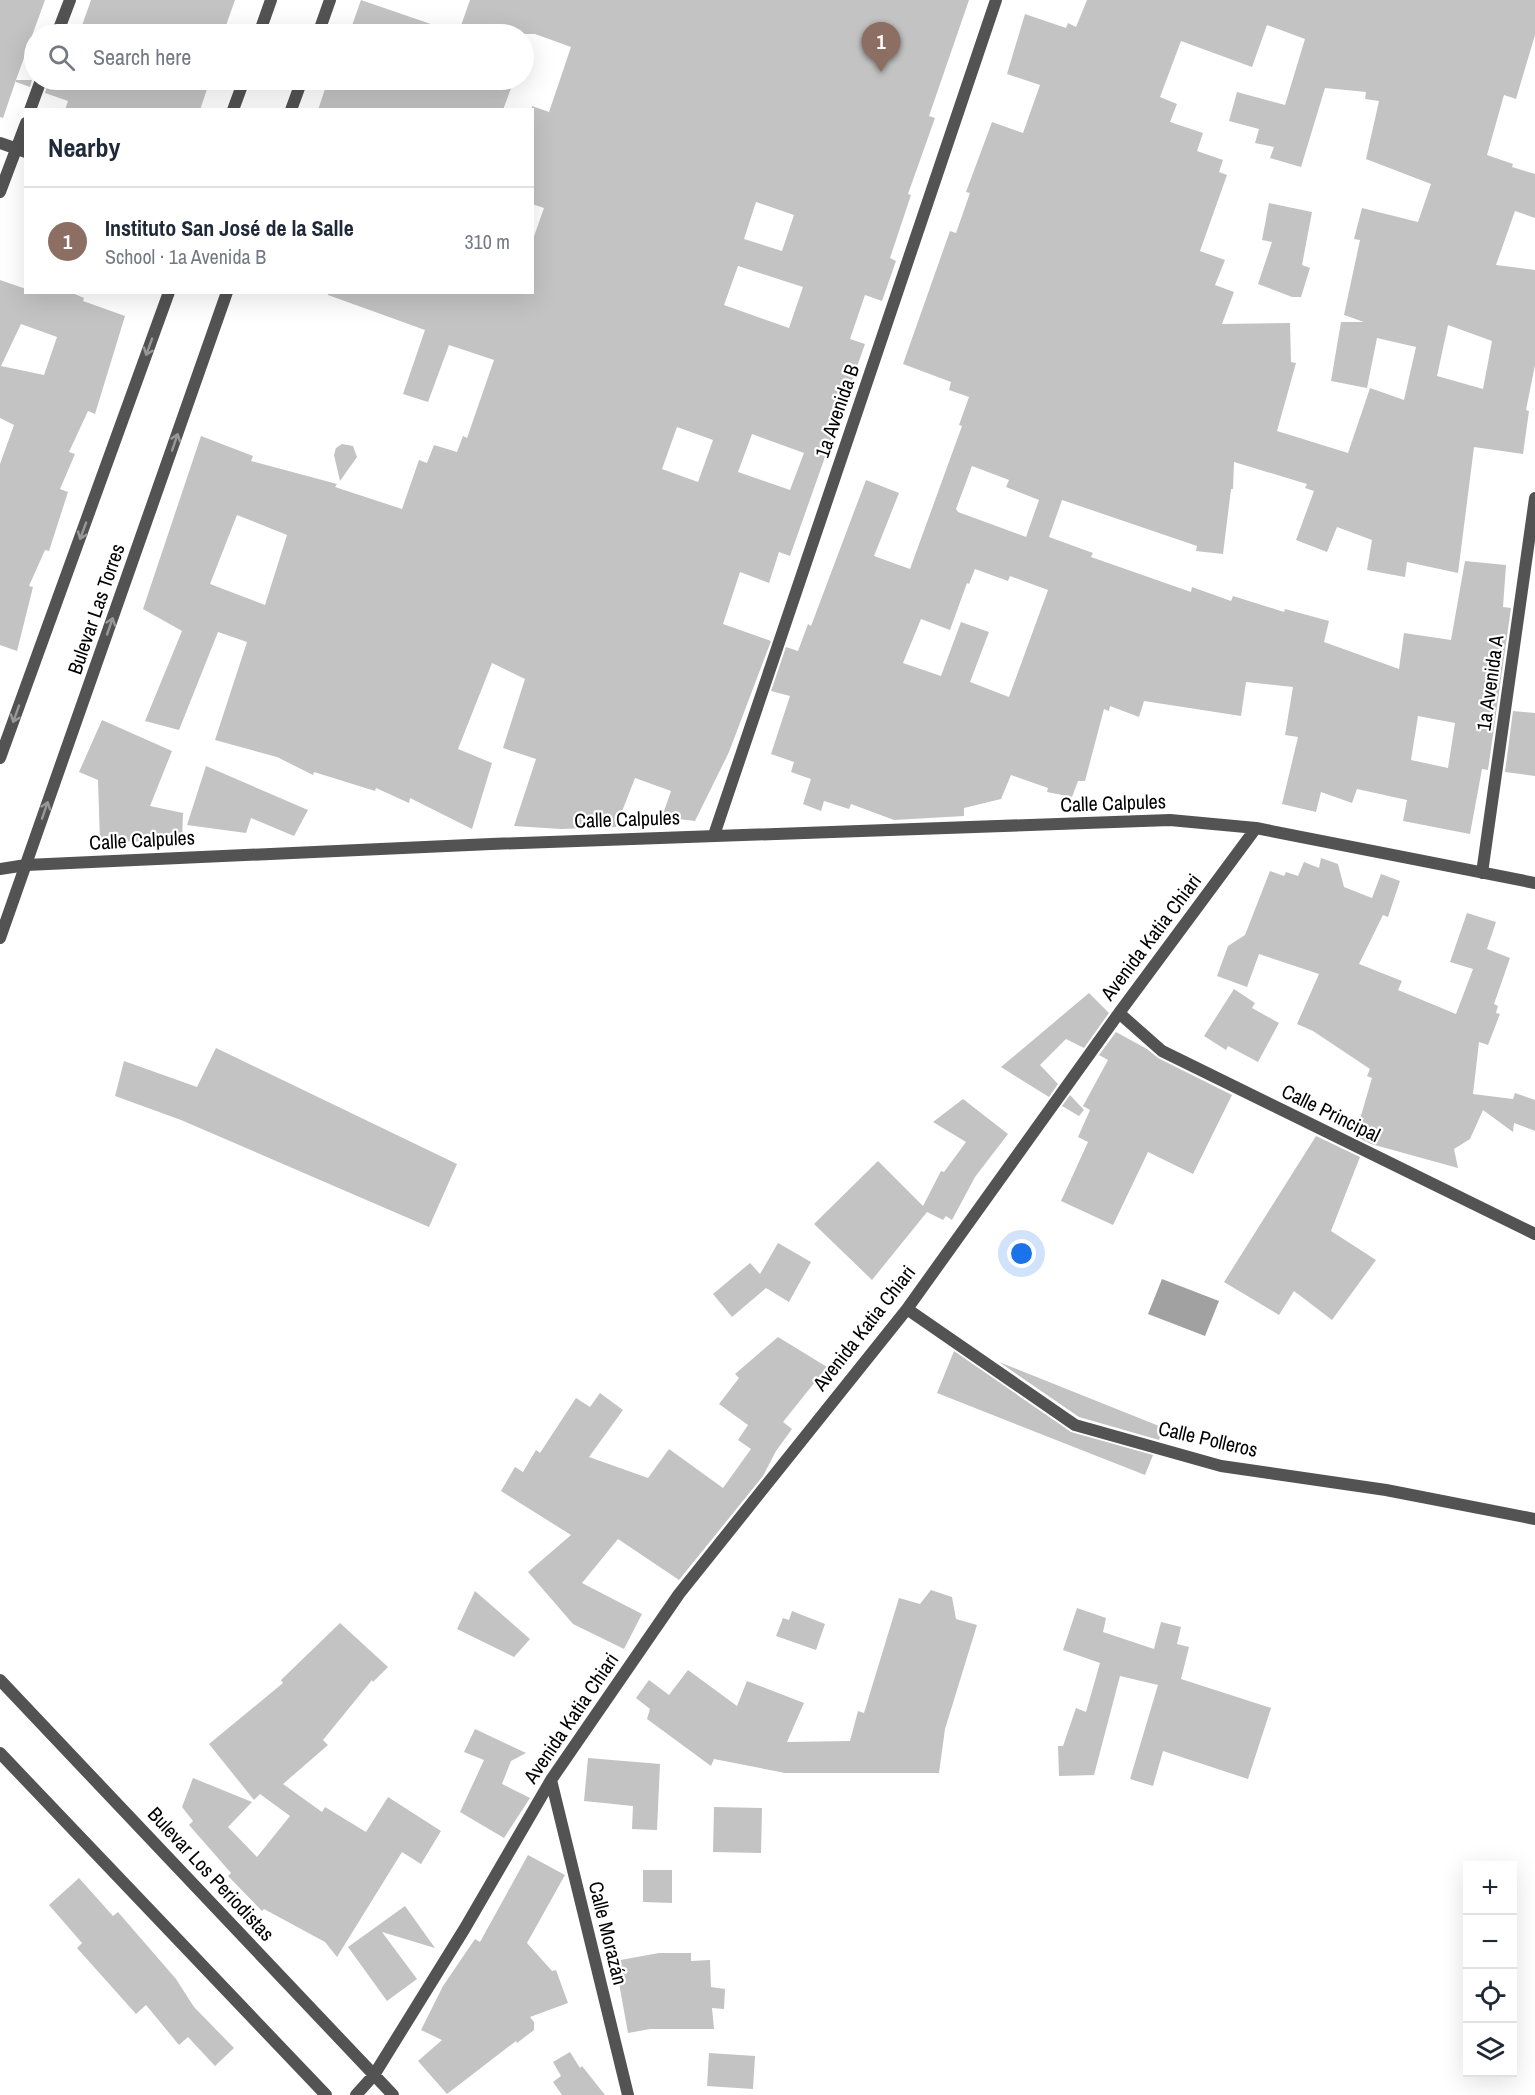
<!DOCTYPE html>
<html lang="en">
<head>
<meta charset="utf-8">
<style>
  :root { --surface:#fff; --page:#f2f2f3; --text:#1f2937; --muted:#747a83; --line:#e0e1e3; --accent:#000 }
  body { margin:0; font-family:"Archivo Narrow",sans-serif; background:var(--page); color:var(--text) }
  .controls { position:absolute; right:18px; bottom:18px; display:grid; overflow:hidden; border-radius:0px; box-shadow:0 6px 24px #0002 }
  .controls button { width:54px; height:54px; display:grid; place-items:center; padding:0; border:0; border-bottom:2px solid var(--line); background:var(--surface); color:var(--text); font:30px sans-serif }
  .you { position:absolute; left:1022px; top:1254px; width:21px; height:21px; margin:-15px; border:4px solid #fff; border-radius:50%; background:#1a73e8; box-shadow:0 0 0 9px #1a73e833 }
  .badge { display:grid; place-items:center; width:39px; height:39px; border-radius:50%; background:var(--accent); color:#fff; font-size:20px; font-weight:700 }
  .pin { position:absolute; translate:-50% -50px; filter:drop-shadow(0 2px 3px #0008) }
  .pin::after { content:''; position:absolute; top:32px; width:21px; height:18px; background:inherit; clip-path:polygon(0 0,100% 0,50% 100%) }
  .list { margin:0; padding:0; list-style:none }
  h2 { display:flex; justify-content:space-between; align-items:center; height:78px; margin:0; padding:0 24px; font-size:26px }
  h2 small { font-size:20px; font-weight:400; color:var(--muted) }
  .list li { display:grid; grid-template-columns:39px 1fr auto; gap:18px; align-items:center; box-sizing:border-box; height:108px; padding:0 24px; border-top:2px solid var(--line) }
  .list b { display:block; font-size:22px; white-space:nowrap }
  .list p { margin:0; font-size:20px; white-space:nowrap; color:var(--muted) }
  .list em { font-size:20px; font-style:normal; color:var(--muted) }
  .icon { flex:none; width:33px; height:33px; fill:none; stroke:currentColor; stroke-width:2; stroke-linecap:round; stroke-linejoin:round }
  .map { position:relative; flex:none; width:1535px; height:2095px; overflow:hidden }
  .search { position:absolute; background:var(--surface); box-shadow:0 6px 24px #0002; left:24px; top:24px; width:510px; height:66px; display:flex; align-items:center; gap:15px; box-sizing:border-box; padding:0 21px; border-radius:33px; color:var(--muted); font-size:22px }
  .panel { position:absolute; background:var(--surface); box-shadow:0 6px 24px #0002; left:24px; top:108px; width:510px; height:186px; border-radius:0px }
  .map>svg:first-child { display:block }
  .water { fill:#a1a1a1 }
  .building { fill:#c3c3c3; fill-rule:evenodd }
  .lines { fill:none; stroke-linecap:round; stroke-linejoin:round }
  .minor { stroke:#535353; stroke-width:12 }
  .tertiary { stroke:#535353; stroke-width:12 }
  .oneway { stroke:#989898 }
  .labels { text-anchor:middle; stroke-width:4.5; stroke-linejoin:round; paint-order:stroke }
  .street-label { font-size:20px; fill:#000; stroke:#fff }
</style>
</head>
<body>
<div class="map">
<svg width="1535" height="2095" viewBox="0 0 1535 2095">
  <rect width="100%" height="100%" fill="#fff"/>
  <path class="water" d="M1162 1279 1219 1301 1205 1336 1148 1314Z"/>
  <path class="building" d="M0 0H45L16 80H32L30 87 16 82V80L3 118 0 117Z
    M91 0H235L223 34H79Z
    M361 0 454 32 453 34H349Z
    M470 0H969L929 116 935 118 908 194 911 195 890 258 896 261 882 301 865 295 850 339 865 344 790 556 779 552 769 583 740 572 723 624 771 641 729 752 695 821 662 817 671 791 635 778 616 827 561 829 514 826 536 759 503 748 525 679 492 663 458 749 492 763 472 829 410 798 409 803 376 788 375 791 314 772 313 775 277 757 215 740 247 642 218 632 179 730 145 721 182 631 143 609 201 436 253 456 251 461 337 484 335 487 402 509 419 460 427 463 434 445 457 452 463 436 467 438 494 360 449 345 428 402 403 394 425 330 328 295V292H532V242L544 208 532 204V106L549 112 571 47 535 34H458ZM756 202 794 215 782 251 744 239ZM738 266 803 287 789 328 724 305ZM677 427 713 440 698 482 662 469ZM752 434 804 453 790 490 738 472ZM237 515 287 535 265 605 210 584Z
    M1087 0H1535V35L1516 99 1504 95 1487 155 1513 164 1512 167 1535 174V218L1515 211 1496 265 1535 270V365L1526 410 1529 411 1523 454 1474 447 1458 573 1407 562 1405 577 1367 570 1372 540 1337 527 1327 552 1296 540 1314 491 1305 488 1307 484 1234 462 1233 489H1231L1223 554 1196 551 1197 546 1062 500 1049 537 1093 553 1091 557 1191 592 1192 587 1231 601 1233 596 1284 612 1285 609 1329 621 1324 642 1399 669 1404 633 1451 640 1465 561 1506 565 1503 607 1511 608 1488 770 1482 769 1470 834 1403 821 1407 800 1357 789 1352 803 1321 792 1316 812 1282 804 1298 737 1285 735 1293 687 1246 682 1241 716 1144 701 1139 717 1110 706 1109 711 1104 709 1085 781H1078L1072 797 1047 792 1048 788 1011 775 1001 799 964 808V816L894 820 851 804 849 809 824 801 821 811 803 804 811 779 791 772 794 762 771 754 790 696 771 691 786 647 798 651 808 624 811 626 866 480 899 493 874 556 910 569 962 426 959 425 969 397 949 390 951 382 903 364 950 231 956 233 970 193 966 192 992 122 1023 133 1040 85 1007 74 1025 14 1066 28 1068 23 1076 27ZM1267 25 1305 39 1285 105 1237 92 1229 121 1259 129 1255 143 1274 147 1270 158 1301 167 1325 88 1366 92 1365 99 1379 101 1366 159 1431 184 1418 222 1362 208 1354 239 1360 240 1344 315 1364 322H1341L1331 381 1367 388 1377 338 1416 347 1404 400 1370 388 1348 453 1277 431 1296 363 1291 362 1290 323 1222 324 1234 292 1215 285 1225 260 1200 251 1227 175 1219 172 1223 160 1197 151 1203 133 1170 122 1177 104 1160 97 1181 41 1252 67ZM1448 325 1492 341 1483 389 1437 376ZM972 466 1009 480 1006 487 1039 500 1026 537 958 512 956 509ZM975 569 1008 581 1010 576 1048 590 1009 697 970 682 989 632 961 622 941 676 903 663 921 619 950 630 967 583 969 584ZM1418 716 1455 723 1448 768 1411 760Z
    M49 80H210L200 110H65L68 101 45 93Z
    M328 80H514L503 110H318Z
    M1269 203 1312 212 1302 265 1310 268 1301 297H1292L1258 284 1272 242 1262 240Z
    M0 280 26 289V292H70L84 298 83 301 125 316 95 414 88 411 69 452 75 454 60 489 68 492 49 551 45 550 29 586 33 587 17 651 0 645V464L14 425 0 418ZM21 324 57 337 44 375 1 366Z
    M342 444 353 446 357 457 340 481 334 455 336 448Z
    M1513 711 1535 713V776L1505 772Z
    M102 720 172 751 150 806 183 813 182 842 100 841 98 780 79 772Z
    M206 766 308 810 294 836 251 818 246 833 187 825Z
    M1321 858 1338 864 1344 887 1372 898 1381 874 1400 881 1388 917 1383 915 1359 964 1402 981 1398 990 1456 1014 1473 969 1450 962 1467 913 1496 922 1487 949 1510 958 1494 1004 1498 1006 1496 1013 1500 1014 1488 1045 1479 1042 1473 1094 1513 1099 1515 1093 1535 1100V1131L1514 1123 1513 1132 1483 1110 1470 1139 1454 1149 1458 1168 1371 1144 1355 1136 1372 1078 1367 1076 1370 1069 1313 1031 1297 1024 1319 974 1259 954 1247 987 1217 976 1228 946 1245 935 1270 871 1284 876 1286 872 1298 876 1304 862 1319 868Z
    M1234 989 1255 1003 1252 1008 1279 1023 1258 1062 1228 1046 1226 1050 1204 1036Z
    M1089 993 1109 1013 1084 1048 1066 1039 1040 1065 1058 1084 1049 1097 1001 1067Z
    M1116 1032 1147 1049 1158 1058 1232 1095 1193 1174 1148 1152 1113 1225 1061 1201 1088 1142 1078 1137 1090 1110 1083 1106 1108 1060 1099 1055Z
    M216 1048 457 1164 429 1227 181 1120 115 1096 124 1061 197 1087Z
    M1070 1095 1084 1110 1079 1116 1062 1106Z
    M963 1099 1008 1134 975 1177 952 1220 946 1216 943 1220 927 1212 872 1280 814 1224 878 1161 923 1206 941 1171 944 1172 966 1142 933 1122Z
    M1316 1136 1360 1157 1331 1231 1376 1260 1332 1320 1294 1291 1279 1315 1224 1282Z
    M778 1243 811 1262 789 1302 766 1288 732 1317 713 1294 750 1263 760 1274Z
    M778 1337 827 1367 783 1422 792 1429 776 1451 763 1476 679 1580 618 1539 582 1583 642 1614 624 1649 573 1624 528 1572 571 1535 501 1491 515 1467 523 1472 536 1450 540 1453 576 1398 590 1407 600 1393 623 1410 589 1457 648 1478 669 1449 723 1488 751 1449 738 1440 748 1425 719 1404 739 1378 735 1374Z
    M954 1351 1071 1432 1153 1455 1145 1475 937 1393Z
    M999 1362 1164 1428 1159 1440 1079 1417Z
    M931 1590 952 1597 956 1619 977 1625 945 1729 939 1773H785L714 1759 711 1766 647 1719 650 1709 636 1698 649 1680 669 1695 688 1670 737 1706 747 1681 804 1703 787 1742 850 1741 858 1711 864 1713 899 1598 920 1604Z
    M475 1591 530 1639 514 1657 457 1629Z
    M1077 1608 1106 1618 1103 1632 1154 1649 1161 1622 1181 1627 1177 1644 1189 1647 1181 1679 1271 1708 1248 1779 1163 1751 1153 1786 1130 1779 1158 1685 1120 1676 1094 1775 1059 1776 1058 1746H1063L1076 1708 1086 1712 1100 1663 1063 1650Z
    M792 1611 825 1624 816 1650 776 1636 783 1618 789 1620Z
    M340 1623 388 1667 373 1682 372 1680 323 1740 328 1745 283 1784 322 1812 325 1807 366 1832 388 1797 441 1831 421 1864 402 1852 337 1957 325 1942 264 1909 262 1911 228 1876 231 1873 189 1825 193 1821 182 1807 193 1778 252 1802 228 1827 257 1857 290 1816 260 1794 254 1800 209 1744 283 1683 281 1680Z
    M475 1729 526 1753 511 1761 502 1784 530 1798 504 1838 460 1812 484 1760 464 1752Z
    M588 1758 660 1764 657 1830 632 1829 633 1806 584 1801Z
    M714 1807 762 1808 761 1853 713 1852Z
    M528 1855 565 1875 527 1943 552 1971 556 1970 568 2003 530 2017 534 2022V2030L517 2043 516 2041 447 2094 418 2061 442 2040 421 2030 443 1986 475 1939 480 1942Z
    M643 1870H672V1903L643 1902Z
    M79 1878 113 1916 118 1912 176 1979 194 2007 234 2048 215 2066 188 2037 179 2045 146 2005 136 2014 77 1948 82 1943 49 1905Z
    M405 1906 435 1948 382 1932 417 1979 387 2001 348 1947Z
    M659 1953H691V1961L710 1960 711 1987 725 1989 724 2009 712 2008 714 2029H650L628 2033 615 1961Z
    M570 2052 580 2068 582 2066 605 2095H562L553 2082 561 2076 553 2062Z
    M709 2053 755 2056 753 2089 707 2086Z"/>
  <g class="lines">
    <path class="minor" d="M57 34 70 0
      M30 110 41 80
      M0 143 26 152
      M0 192 26 123
      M714 835 996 0
      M0 869 26 865 491 844 1170 820 1256 828 1535 883
      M1482 873 1535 498
      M1119 1013 1162 1051 1535 1234
      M907 1309 1075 1425 1221 1466 1386 1490 1535 1519
      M0 1680 393 2095
      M551 1780 628 2095
      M356 2095 374 2075 465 1928 551 1780 679 1594 907 1309 1119 1013 1256 828"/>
    <path class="tertiary" d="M259 34 271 0
      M318 34 330 0
      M233 110 244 80
      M291 110 302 80
      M0 758 169 292
      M0 938 227 292
      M0 1753 326 2095"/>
  </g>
  <defs><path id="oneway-shaft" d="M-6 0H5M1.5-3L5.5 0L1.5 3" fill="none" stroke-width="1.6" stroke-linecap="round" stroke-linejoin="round" transform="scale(1.5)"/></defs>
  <g class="oneway">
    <use href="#oneway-shaft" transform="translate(149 347) rotate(110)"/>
    <use href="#oneway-shaft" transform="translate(175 442) rotate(-71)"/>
    <use href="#oneway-shaft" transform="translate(83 531) rotate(110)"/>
    <use href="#oneway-shaft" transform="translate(110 626) rotate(-71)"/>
    <use href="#oneway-shaft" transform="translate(16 714) rotate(110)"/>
    <use href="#oneway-shaft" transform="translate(45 810) rotate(-71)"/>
  </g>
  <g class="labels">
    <g class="street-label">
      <text transform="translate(837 411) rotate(-71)" y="7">1a Avenida B</text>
      <text transform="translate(96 609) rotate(-71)" y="7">Bulevar Las Torres</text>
      <text transform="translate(1490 683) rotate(-82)" y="7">1a Avenida A</text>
      <text transform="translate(1113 803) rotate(-2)" y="7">Calle Calpules</text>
      <text transform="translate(627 819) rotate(-2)" y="7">Calle Calpules</text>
      <text transform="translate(142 840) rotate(-3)" y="7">Calle Calpules</text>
      <text transform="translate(1151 937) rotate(-53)" y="7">Avenida Katia Chiari</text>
      <text transform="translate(1331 1113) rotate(26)" y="7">Calle Principal</text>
      <text transform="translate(864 1328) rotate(-52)" y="7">Avenida Katia Chiari</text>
      <text transform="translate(1208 1439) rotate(13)" y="7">Calle Polleros</text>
      <text transform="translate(571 1718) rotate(-56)" y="7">Avenida Katia Chiari</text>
      <text transform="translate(211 1874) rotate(47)" y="7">Bulevar Los Periodistas</text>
      <text transform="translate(608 1933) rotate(76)" y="7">Calle Morazán</text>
    </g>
  </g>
</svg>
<div class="controls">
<button>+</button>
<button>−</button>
<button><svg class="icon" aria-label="locate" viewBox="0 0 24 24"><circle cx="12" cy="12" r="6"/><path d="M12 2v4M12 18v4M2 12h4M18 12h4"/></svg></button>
<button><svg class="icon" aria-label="layers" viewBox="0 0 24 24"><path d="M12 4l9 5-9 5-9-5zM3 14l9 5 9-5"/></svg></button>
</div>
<div class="you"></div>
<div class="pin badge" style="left:881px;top:72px;background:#8d6e63">1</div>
<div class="search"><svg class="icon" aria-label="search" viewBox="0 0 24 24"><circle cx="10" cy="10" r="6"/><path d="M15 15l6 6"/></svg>Search here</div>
<section class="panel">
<h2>Nearby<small></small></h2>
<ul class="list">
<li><span class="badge" style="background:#8d6e63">1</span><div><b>Instituto San José de la Salle</b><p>School · 1a Avenida B</p></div><em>310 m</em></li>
</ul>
</section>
</div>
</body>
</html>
